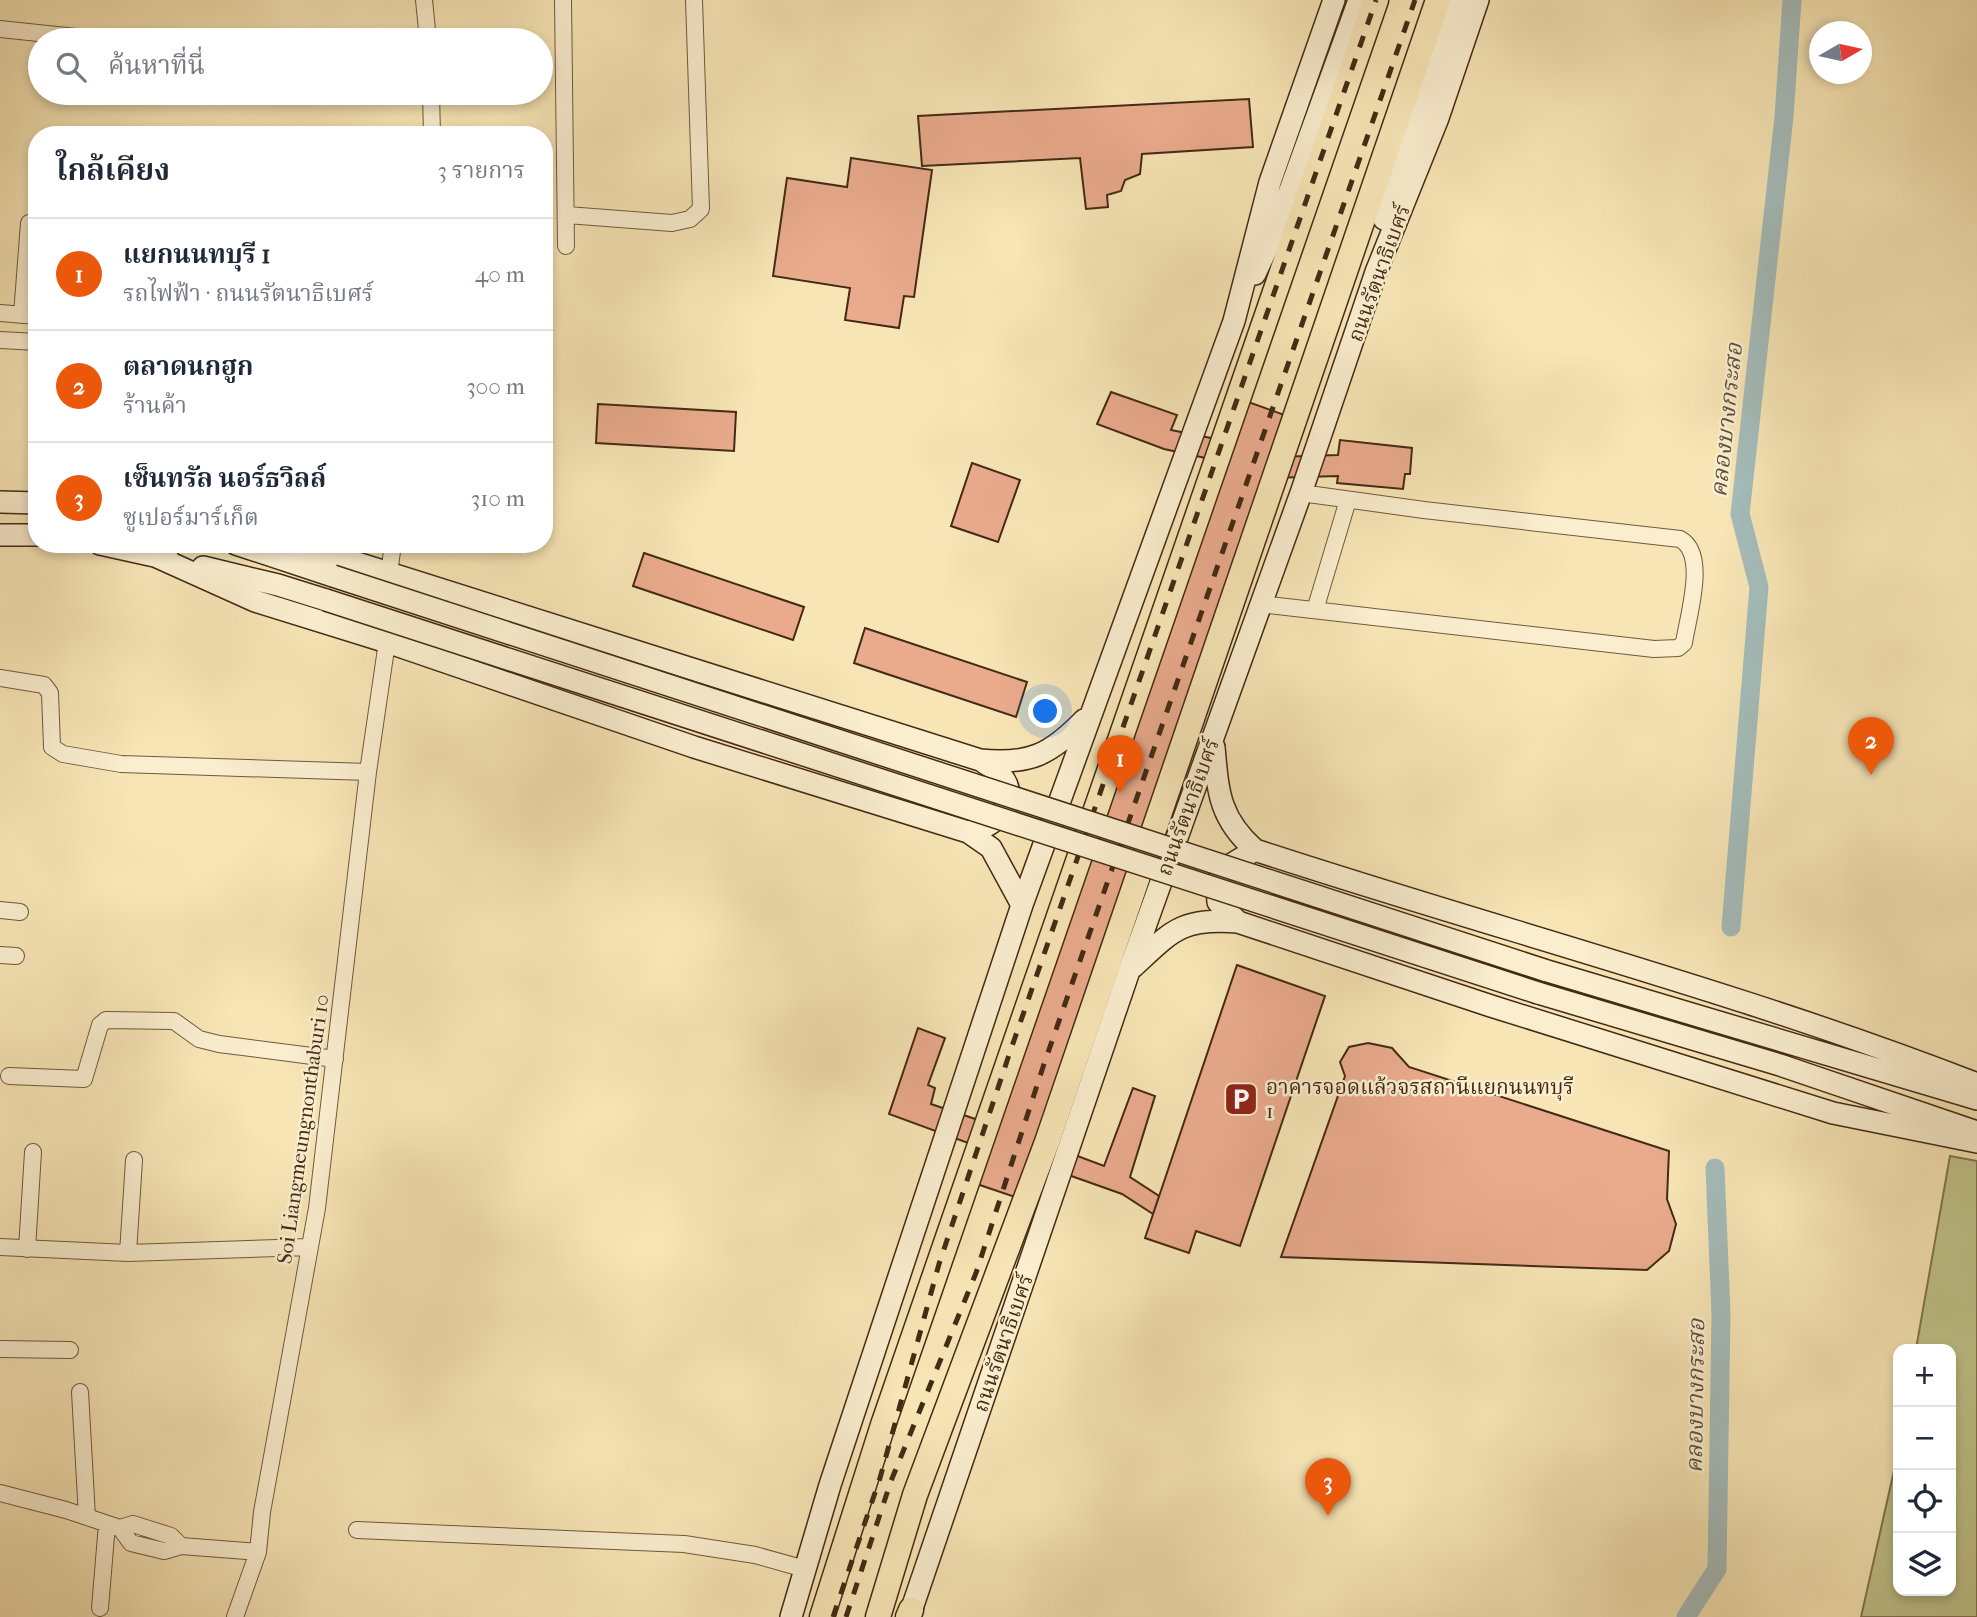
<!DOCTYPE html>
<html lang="th">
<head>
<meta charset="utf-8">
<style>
  :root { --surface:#fff; --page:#f2f2f3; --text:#1f2937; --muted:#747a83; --line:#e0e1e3; --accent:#ea580c }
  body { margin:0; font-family:"IM FELL French Canon","Noto Serif Thai",serif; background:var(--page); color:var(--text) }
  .controls { position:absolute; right:21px; bottom:21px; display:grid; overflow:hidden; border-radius:14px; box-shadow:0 4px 10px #0003 }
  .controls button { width:63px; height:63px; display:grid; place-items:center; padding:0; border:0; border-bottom:2px solid var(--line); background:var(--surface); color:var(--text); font:35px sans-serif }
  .compass { position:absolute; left:1809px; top:21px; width:63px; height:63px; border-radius:50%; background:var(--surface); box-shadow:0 4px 10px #0003; rotate:81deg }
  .you { position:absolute; left:1046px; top:712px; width:24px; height:24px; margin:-18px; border:5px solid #fff; border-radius:50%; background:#1a73e8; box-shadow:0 0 0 10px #1a73e833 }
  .badge { display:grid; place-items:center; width:46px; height:46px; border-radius:50%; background:var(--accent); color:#fff; font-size:23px; font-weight:700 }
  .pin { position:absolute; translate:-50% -58px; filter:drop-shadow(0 2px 4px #0008) }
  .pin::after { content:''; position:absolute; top:37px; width:24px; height:21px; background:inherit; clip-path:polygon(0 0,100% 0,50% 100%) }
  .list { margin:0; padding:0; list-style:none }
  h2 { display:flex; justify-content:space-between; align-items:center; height:91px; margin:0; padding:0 28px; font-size:30px }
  h2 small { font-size:23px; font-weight:400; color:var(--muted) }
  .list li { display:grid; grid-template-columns:46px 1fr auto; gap:21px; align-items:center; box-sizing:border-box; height:112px; padding:0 28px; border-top:2px solid var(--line) }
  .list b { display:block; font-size:26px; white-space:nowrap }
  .list p { margin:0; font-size:23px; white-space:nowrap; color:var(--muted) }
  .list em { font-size:23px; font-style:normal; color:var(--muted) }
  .icon { flex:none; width:38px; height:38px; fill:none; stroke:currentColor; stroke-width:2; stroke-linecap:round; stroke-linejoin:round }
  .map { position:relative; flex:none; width:1977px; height:1617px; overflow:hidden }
  .search { position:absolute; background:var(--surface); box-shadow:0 4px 10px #0003; left:28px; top:28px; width:525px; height:77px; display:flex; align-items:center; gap:18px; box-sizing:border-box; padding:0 24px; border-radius:38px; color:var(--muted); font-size:26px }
  .panel { position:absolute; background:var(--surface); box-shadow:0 4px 10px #0003; left:28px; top:126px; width:525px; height:427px; border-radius:28px }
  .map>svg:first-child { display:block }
  .green { fill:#c0c38b; stroke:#827650; stroke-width:2 }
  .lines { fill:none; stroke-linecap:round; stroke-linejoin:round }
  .canal { stroke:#a4bcba; stroke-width:19 }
  .building { fill:#eaab8d; stroke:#432a14; stroke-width:2 }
  .street-casing { stroke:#70593c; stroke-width:18 }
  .secondary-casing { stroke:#432a14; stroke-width:24 }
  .primary-casing { stroke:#432a14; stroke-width:27 }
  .street { stroke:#faeecf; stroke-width:16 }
  .secondary { stroke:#faeecf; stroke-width:21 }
  .primary { stroke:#f7e5b5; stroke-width:24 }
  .rail { stroke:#432a14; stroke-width:5; stroke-dasharray:12 12; stroke-linecap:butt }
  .secondary-bridge-casing { stroke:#432a14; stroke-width:24; stroke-linecap:butt }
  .secondary-bridge { stroke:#faeecf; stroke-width:21 }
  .labels { text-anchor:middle; stroke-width:5; stroke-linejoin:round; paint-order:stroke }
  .street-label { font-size:21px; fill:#432a14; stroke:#faeecf }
  .poi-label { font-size:21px; fill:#432a14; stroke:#faeecf; text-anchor:start }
  .water-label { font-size:23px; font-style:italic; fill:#5b4e3e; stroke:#faeecf }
</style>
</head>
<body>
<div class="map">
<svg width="1977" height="1617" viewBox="0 0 1977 1617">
  <rect width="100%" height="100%" fill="#f7e5b5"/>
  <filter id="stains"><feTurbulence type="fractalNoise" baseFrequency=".00286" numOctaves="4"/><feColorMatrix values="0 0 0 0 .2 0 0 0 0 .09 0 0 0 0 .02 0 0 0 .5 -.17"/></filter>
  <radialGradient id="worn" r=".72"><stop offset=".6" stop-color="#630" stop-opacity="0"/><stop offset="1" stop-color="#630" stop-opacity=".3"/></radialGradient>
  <path class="green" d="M1950 1156 1977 1161V1617H1861L1898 1453V1591H1951V1349H1916Z"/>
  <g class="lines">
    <path class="canal" d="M1731 927 1759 587 1740 514 1784 117 1792 0
      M1686 1617 1717 1569 1721 1314 1715 1168"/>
  </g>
  <path class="building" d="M1249 99 1253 147 1142 154 1140 174 1125 180 1121 191 1107 195 1108 207 1086 209 1080 158 922 166 918 116Z
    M851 158 932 170 914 297 904 296 899 328 845 320 850 288 773 276 787 178 847 187Z
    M1111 392 1177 415 1171 430 1226 441 1240 399 1290 417 1276 457 1338 455 1340 440 1412 448 1410 474H1405L1403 489 1337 483 1338 476 1269 478 1040 1142 1104 1166 1133 1088 1155 1096 1130 1177 1159 1196 1153 1214 1122 1194 1032 1162 1018 1198 971 1182 982 1148 889 1114 918 1028 945 1038 928 1085 935 1088 931 1104 990 1124 1219 461 1164 449 1097 424Z
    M598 404 736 412 734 451 596 443Z
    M972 463 1020 480 998 542 951 526Z
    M644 553 804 607 793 640 633 586Z
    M865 628 1027 682 1016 717 854 663Z
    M1237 965 1325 996 1240 1246 1196 1231 1189 1253 1145 1238Z
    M1368 1043 1392 1048 1409 1067 1669 1151 1667 1199 1676 1224 1669 1251 1647 1270 1281 1257 1345 1076 1340 1062 1349 1047Z"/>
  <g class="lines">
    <g class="street-casing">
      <path id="street" d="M424 0 428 40
        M563 0 566 246
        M0 29 104 40
        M431 93 432 135
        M567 215 672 223 690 219 701 209 694 0
        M0 313 37 316
        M22 315 29 223
        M0 340 37 342
        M389 573 393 544
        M1260 604 1654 649 1678 648 1684 643C1688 615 1708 554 1680 539L1424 510 1301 493
        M1315 610 1348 500
        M0 678 44 685 50 693 52 747 63 754 121 764 368 772
        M0 910 20 912
        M0 955 16 956
        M9 1076 84 1079 100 1025 106 1020 174 1021 199 1039 219 1044 335 1059
        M0 1247 128 1253 309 1247
        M27 1249 33 1152
        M128 1253 134 1160
        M0 1349 70 1350
        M80 1392 87 1517
        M0 1493 66 1510 120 1528 133 1524 171 1536 181 1546
        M120 1528 131 1543 164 1551 181 1546 258 1552
        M357 1530 684 1544 755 1555 805 1569
        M100 1608 107 1524
        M235 1617 258 1552 262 1512 317 1208 368 772 387 642"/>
    </g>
    <g class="secondary-casing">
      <path id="secondary" d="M1384 219 1458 0
        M1255 274 1277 226 1359 0
        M0 502 37 503
        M0 535H37
        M100 544 168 559
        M236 544 333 576
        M297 544 980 760C1029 765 1050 755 1084 720
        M155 556 255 601 387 642 694 747 968 832 991 848 1022 905
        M203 567 278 585 326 600
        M1214 747C1218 792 1219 818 1255 850 1495 929 1741 992 1977 1084
        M968 832C994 829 1024 801 1000 774 996 769 987 765 982 761
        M1238 922 1218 902 1217 887 1222 870 1255 850
        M1133 967C1173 930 1181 918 1238 922L1491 1006 1833 1113 1977 1142
        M1544 970 1977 1099
        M1538 993 1780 1065 1977 1132
        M791 1617 830 1485 1022 905 1234 321 1270 182 1334 0
        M909 1617 1129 971 1301 493 1376 272 1438 118 1478 0"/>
    </g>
    <g class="primary-casing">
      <path id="primary" d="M822 1617 883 1425 1376 0
        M878 1617 915 1495 1047 1142 1438 0
        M908 1617 911 1610"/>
    </g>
    <use href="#street" class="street"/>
    <use href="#secondary" class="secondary"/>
    <use href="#primary" class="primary"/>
    <path class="rail" d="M833 1617 880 1478 939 1264 1010 1052 1376 0
      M846 1617 891 1481 976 1273 1044 1064 1415 0"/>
    <g class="secondary-bridge-casing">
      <path id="secondary-bridge" d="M333 576 1544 970
        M326 600 1538 993"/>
    </g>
    <use href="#secondary-bridge" class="secondary-bridge"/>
  </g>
  <defs>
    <g id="parking-square" transform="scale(1.75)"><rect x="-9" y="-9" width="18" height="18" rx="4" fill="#8f2418" stroke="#faeecf"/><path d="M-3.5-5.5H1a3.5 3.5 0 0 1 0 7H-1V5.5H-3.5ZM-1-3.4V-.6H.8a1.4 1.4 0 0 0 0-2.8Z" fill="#fff"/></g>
  </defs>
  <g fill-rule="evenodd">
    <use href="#parking-square" x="1241" y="1099"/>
  </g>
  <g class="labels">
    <g class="street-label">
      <text transform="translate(1379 273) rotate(-70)" y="7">ถนนรัตนาธิเบศร์</text>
      <text transform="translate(1188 807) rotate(-70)" y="7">ถนนรัตนาธิเบศร์</text>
      <text transform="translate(303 1129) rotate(-82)" y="7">Soi Liangmeungnonthaburi 10</text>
      <text transform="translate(1003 1343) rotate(-71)" y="7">ถนนรัตนาธิเบศร์</text>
    </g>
    <g class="poi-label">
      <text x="1266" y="1094">อาคารจอดแล้วจรสถานีแยกนนทบุรี<tspan x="1266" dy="24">1</tspan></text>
    </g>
    <g class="water-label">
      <text transform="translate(1726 420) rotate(-84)" y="8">คลองบางกระสอ</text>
      <text transform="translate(1695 1396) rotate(-89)" y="8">คลองบางกระสอ</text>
    </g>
  </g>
  <rect width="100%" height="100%" filter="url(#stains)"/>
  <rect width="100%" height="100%" fill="url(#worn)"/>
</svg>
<div class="controls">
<button>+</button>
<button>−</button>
<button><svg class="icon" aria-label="locate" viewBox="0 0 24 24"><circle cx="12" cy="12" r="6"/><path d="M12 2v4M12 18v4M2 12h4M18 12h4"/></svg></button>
<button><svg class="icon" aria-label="layers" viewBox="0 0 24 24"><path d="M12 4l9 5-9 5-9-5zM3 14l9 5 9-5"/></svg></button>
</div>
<svg class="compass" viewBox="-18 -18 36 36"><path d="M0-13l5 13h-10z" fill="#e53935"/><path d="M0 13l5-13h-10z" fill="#747a83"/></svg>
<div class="you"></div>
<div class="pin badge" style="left:1120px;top:793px">1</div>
<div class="pin badge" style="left:1871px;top:775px">2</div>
<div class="pin badge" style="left:1328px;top:1516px">3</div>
<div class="search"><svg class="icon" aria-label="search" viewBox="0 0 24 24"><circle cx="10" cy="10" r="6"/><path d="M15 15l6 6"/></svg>ค้นหาที่นี่</div>
<section class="panel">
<h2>ใกล้เคียง<small>3 รายการ</small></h2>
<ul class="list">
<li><span class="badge">1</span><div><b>แยกนนทบุรี 1</b><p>รถไฟฟ้า · ถนนรัตนาธิเบศร์</p></div><em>40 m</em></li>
<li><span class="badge">2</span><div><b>ตลาดนกฮูก</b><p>ร้านค้า</p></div><em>300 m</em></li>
<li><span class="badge">3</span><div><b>เซ็นทรัล นอร์ธวิลล์</b><p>ซูเปอร์มาร์เก็ต</p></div><em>310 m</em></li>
</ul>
</section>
</div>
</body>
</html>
